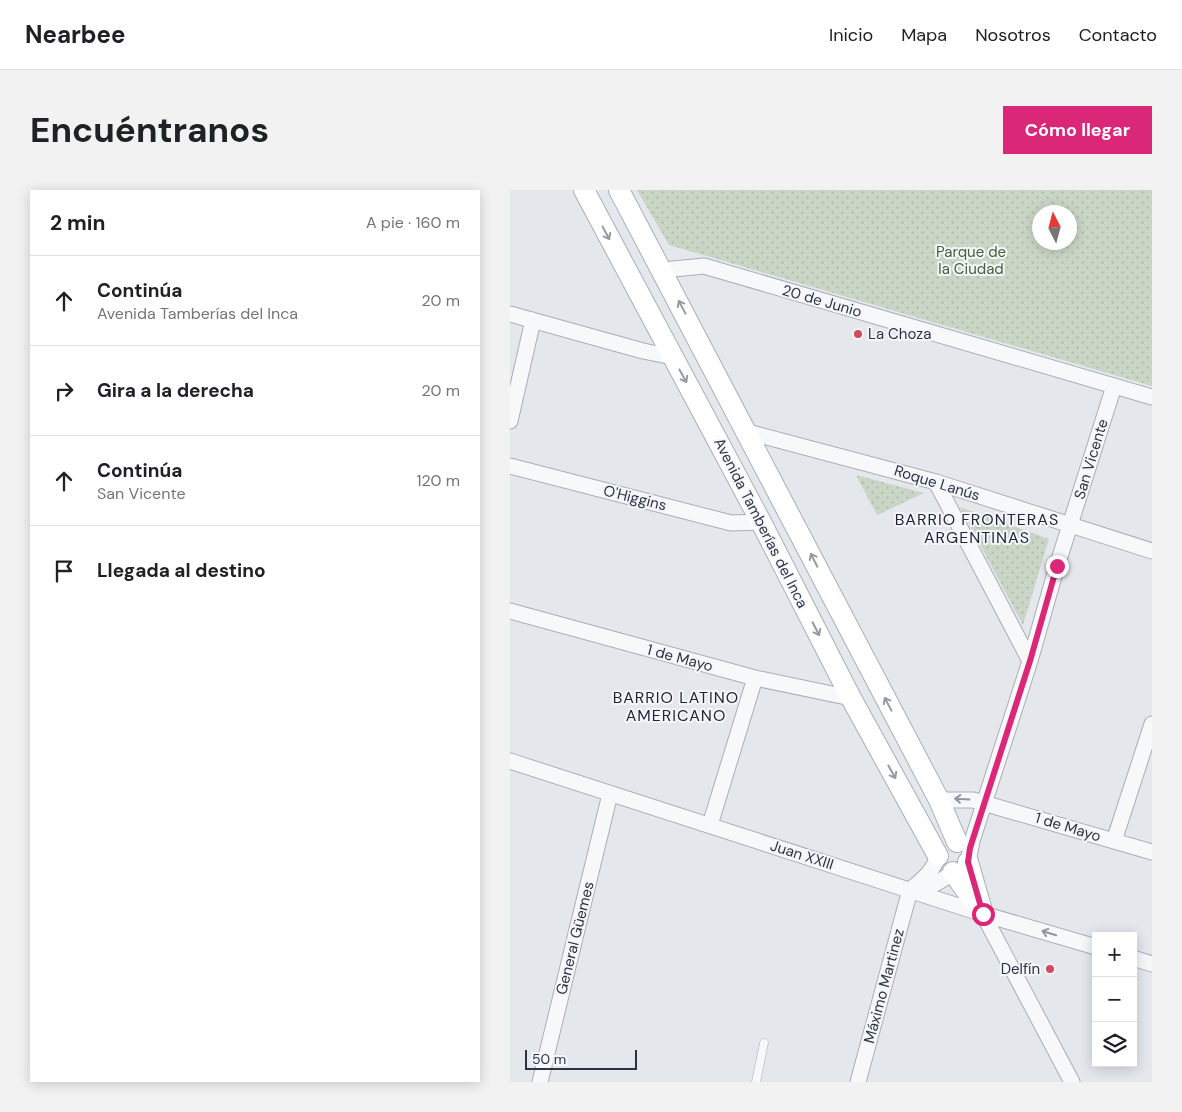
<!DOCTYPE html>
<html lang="es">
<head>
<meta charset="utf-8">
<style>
  :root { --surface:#fff; --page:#f2f2f2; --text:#202124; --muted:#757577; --line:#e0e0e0; --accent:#db2777 }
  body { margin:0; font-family:"DM Sans",sans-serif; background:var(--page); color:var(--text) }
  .controls { position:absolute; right:15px; bottom:15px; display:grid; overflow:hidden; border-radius:0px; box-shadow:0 2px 12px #0003 }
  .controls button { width:45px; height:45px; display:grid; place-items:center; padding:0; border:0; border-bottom:1px solid var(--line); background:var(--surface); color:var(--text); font:25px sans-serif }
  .compass { position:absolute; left:522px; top:15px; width:45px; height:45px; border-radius:50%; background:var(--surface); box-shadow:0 2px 12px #0003; rotate:354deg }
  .scale { position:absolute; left:15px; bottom:12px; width:112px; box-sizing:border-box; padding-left:5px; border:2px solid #2b3445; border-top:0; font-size:14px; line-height:18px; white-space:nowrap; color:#2b3445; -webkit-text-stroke:4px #f4f6f9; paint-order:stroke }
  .stop { position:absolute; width:15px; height:15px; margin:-11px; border:4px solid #db2777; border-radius:50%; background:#fff }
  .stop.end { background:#db2777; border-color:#fff; box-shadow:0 1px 5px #0008 }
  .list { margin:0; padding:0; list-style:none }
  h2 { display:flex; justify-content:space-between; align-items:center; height:65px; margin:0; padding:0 20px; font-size:21px }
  h2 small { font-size:16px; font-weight:400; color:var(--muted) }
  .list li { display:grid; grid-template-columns:32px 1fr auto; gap:15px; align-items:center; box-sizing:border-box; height:90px; padding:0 20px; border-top:1px solid var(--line) }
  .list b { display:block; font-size:19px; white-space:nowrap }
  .list p { margin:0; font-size:16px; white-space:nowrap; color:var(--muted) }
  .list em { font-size:16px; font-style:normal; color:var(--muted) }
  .icon { flex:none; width:28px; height:28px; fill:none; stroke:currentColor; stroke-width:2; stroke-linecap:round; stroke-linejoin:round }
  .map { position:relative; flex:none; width:642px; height:892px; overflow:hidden; border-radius:0px }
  header { display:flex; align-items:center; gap:30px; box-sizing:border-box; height:70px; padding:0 25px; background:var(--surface); border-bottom:1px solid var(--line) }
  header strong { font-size:24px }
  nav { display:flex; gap:28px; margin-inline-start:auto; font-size:18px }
  .intro { display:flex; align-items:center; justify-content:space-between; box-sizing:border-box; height:120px; padding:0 30px }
  h1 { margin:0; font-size:35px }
  .button { padding:12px 22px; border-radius:0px; background:var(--accent); color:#fff; font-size:18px; font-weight:700 }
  main { display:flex; gap:30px; padding:0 30px }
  aside { flex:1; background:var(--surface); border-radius:0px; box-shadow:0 2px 12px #0003 }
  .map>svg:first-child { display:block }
  .park { fill:url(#park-dots); fill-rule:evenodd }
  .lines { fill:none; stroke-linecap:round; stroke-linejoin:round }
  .lane-casing { stroke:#a9aeb7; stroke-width:9 }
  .street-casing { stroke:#a9aeb7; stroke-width:17 }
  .secondary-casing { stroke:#a9aeb7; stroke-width:22 }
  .lane { stroke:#f7f8fa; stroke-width:8 }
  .street { stroke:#f7f8fa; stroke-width:15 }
  .secondary { stroke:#fff; stroke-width:20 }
  .oneway { stroke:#959aa2 }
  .oneway2 { stroke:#9196a0 }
  .route { stroke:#db2777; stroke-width:6 }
  .poi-dot { fill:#d1495b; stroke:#f4f6f9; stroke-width:2 }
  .labels { text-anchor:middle; stroke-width:4; stroke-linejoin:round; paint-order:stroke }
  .park-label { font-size:15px; fill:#3f6138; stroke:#f4f6f9 }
  .street-label { font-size:15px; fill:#2b3445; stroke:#f4f6f9 }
  .poi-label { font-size:15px; fill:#2b3445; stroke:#f4f6f9; text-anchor:start }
  .neighbourhood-label { font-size:16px; letter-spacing:1px; fill:#1d2536; stroke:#f4f6f9 }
</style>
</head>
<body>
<header>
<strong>Nearbee</strong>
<nav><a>Inicio</a><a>Mapa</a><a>Nosotros</a><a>Contacto</a></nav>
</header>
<div class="intro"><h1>Encuéntranos</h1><a class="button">Cómo llegar</a></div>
<main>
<aside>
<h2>2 min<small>A pie · 160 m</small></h2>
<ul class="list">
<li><svg class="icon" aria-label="ahead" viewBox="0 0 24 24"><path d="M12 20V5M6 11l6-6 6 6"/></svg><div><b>Continúa</b><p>Avenida Tamberías del Inca</p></div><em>20 m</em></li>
<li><svg class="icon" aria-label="right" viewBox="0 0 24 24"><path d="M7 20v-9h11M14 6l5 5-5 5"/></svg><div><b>Gira a la derecha</b></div><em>20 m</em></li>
<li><svg class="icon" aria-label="ahead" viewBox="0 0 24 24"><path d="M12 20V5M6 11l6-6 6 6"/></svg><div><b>Continúa</b><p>San Vicente</p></div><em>120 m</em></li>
<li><svg class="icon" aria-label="arrive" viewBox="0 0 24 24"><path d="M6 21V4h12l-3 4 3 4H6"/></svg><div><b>Llegada al destino</b></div></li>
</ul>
</aside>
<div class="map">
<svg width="642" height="892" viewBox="0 0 642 892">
  <defs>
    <pattern id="park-dots" width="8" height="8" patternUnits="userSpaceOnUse" patternTransform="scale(1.25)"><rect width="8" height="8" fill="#c9d6c5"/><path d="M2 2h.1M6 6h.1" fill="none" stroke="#adb8ab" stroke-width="1.8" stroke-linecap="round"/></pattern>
  </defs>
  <rect width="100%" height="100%" fill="#e4e7ec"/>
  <path class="park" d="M127 0H642V196L159 55ZM530 22H560V52H530Z
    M346 285 414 303 367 325Z
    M450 317 539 349 513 435Z"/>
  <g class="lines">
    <g class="lane-casing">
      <path id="lane" d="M246 892 254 853"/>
    </g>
    <g class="street-casing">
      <path id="street" d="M153 80 194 76 642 207
        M0 124 133 161 163 167
        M0 231 23 130
        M238 242 426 292 642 361
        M0 276 221 333 251 332
        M426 292 520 471
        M0 421 245 488 341 508
        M0 571 473 724 586 757
        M429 610H463L642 662
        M200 635 245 488
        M604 651 642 534
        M459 667 462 651 520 471 547 376 604 196
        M400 700C412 690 423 682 428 666
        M402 700C419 698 429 693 443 682
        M473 724 562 892
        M623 768 642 774
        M30 892 100 604
        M348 892 400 700"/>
    </g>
    <g class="secondary-casing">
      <path id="secondary" d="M74 0 251 332 341 508 428 666
        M109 0 429 610 447 652
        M458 672 473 724
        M443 682 464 712"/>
    </g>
    <use href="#lane" class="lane"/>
    <use href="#street" class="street"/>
    <use href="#secondary" class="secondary"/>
  </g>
  <defs><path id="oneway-shaft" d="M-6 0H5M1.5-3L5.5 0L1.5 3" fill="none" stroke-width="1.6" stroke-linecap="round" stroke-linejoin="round" transform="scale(1.25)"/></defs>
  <g class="oneway">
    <use href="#oneway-shaft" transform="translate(96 43) rotate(62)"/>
    <use href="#oneway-shaft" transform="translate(172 117) rotate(-118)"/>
    <use href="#oneway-shaft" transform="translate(173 186) rotate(61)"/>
    <use href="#oneway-shaft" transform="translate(304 370) rotate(-117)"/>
    <use href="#oneway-shaft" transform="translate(306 439) rotate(63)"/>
    <use href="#oneway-shaft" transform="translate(378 514) rotate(-118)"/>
    <use href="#oneway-shaft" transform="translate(382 582) rotate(61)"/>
  </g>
  <g class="oneway2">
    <use href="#oneway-shaft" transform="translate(452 609) rotate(-177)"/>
    <use href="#oneway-shaft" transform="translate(539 743) rotate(-163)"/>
  </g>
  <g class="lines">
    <path class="route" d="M473 724 458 672 460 658 520 471 547 376"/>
  </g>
  <g class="poi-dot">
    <circle cx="348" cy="144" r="5"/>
    <circle cx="540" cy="779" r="5"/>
  </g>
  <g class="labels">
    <g class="park-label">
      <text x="461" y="67">Parque de<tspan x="461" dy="17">la Ciudad</tspan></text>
    </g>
    <g class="street-label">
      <text transform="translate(312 111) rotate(16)" y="5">20 de Junio</text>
      <text transform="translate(581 269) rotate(-73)" y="5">San Vicente</text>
      <text transform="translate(427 293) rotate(17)" y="5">Roque Lanús</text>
      <text transform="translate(125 308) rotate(14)" y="5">O'Higgins</text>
      <text transform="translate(251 333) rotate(63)" y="5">Avenida Tamberías del Inca</text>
      <text transform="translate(170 468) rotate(15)" y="5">1 de Mayo</text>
      <text transform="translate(558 637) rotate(17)" y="5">1 de Mayo</text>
      <text transform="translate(292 665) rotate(18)" y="5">Juan XXIII</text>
      <text transform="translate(65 748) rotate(-76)" y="5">General Güemes</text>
      <text transform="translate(374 796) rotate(-75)" y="5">Máximo Martinez</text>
    </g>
    <g class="poi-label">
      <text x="358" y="149">La Choza</text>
      <text x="530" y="784" text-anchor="end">Delfín</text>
    </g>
    <g class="neighbourhood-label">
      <text x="467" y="335">BARRIO FRONTERAS<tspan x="467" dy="18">ARGENTINAS</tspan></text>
      <text x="166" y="513">BARRIO LATINO<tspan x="166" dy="18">AMERICANO</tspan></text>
    </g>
  </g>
</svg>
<div class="controls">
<button>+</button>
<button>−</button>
<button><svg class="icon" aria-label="layers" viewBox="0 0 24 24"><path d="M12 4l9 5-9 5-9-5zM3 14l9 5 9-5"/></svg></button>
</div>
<svg class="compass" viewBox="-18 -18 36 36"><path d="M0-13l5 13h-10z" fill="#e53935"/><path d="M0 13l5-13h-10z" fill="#757577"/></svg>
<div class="scale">50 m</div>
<div class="stop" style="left:473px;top:724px"></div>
<div class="stop end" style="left:547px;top:376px"></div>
</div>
</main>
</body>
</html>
